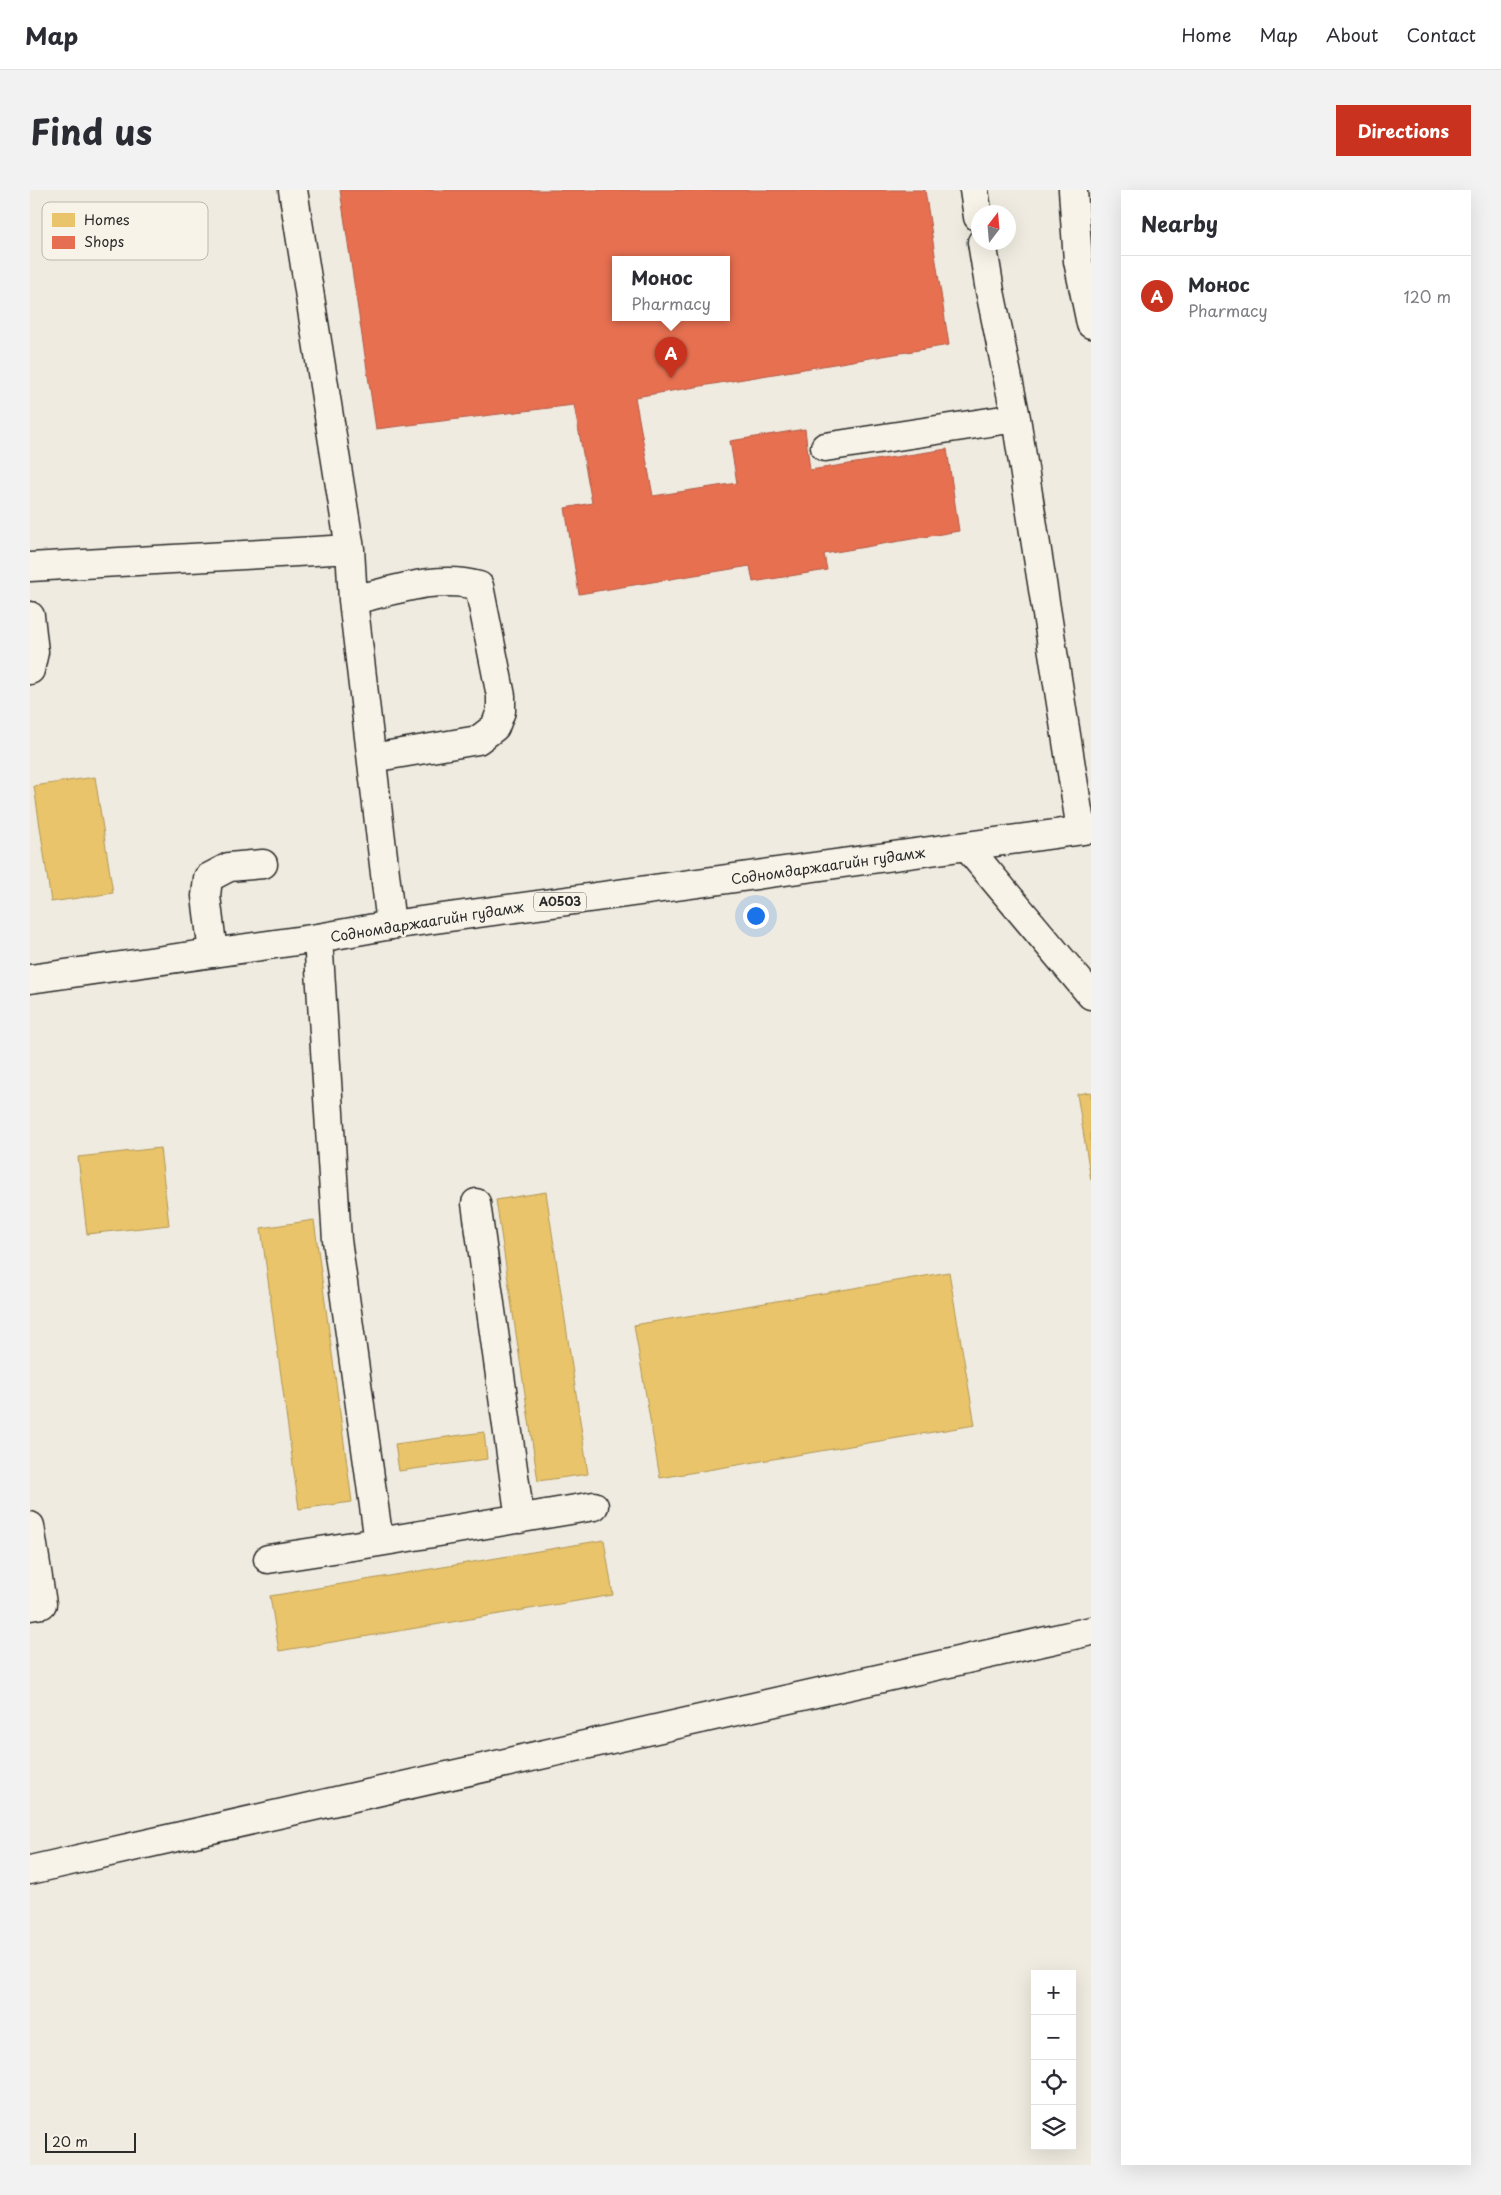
<!DOCTYPE html>
<html lang="en">
<head>
<meta charset="utf-8">
<style>
  :root { --surface:#fff; --page:#f2f2f3; --text:#2b2b33; --muted:#7c7c81; --line:#e1e1e2; --accent:#c8321e }
  body { margin:0; font-family:"Playpen Sans",sans-serif; background:var(--page); color:var(--text) }
  .controls { position:absolute; right:15px; bottom:15px; display:grid; overflow:hidden; border-radius:0px; box-shadow:0 5px 20px #0002 }
  .controls button { width:45px; height:45px; display:grid; place-items:center; padding:0; border:0; border-bottom:1px solid var(--line); background:var(--surface); color:var(--text); font:25px sans-serif }
  .compass { position:absolute; left:941px; top:15px; width:45px; height:45px; border-radius:50%; background:var(--surface); box-shadow:0 5px 20px #0002; rotate:16deg }
  .scale { position:absolute; left:15px; bottom:12px; width:91px; box-sizing:border-box; padding-left:5px; border:2px solid #2b2b2b; border-top:0; font-size:14px; line-height:18px; white-space:nowrap; color:#2b2b2b; -webkit-text-stroke:4px #f7f3e8; paint-order:stroke }
  .you { position:absolute; left:725px; top:725px; width:18px; height:18px; margin:-12px; border:4px solid #fff; border-radius:50%; background:#1a73e8; box-shadow:0 0 0 8px #1a73e833 }
  .badge { display:grid; place-items:center; width:32px; height:32px; border-radius:50%; background:var(--accent); color:#fff; font-size:16px; font-weight:700 }
  .pin { position:absolute; translate:-50% -41px; filter:drop-shadow(0 1px 2px #0008) }
  .pin::after { content:''; position:absolute; top:26px; width:18px; height:15px; background:inherit; clip-path:polygon(0 0,100% 0,50% 100%) }
  .popup { position:absolute; left:582px; top:66px; width:118px; height:65px; box-sizing:border-box; display:grid; place-content:center; border-radius:0px; background:var(--surface); filter:drop-shadow(0 1px 4px #0005); font-size:16px; white-space:nowrap; color:var(--muted) }
  .popup b { font-size:19px; color:var(--text) }
  .popup::after { content:''; position:absolute; left:50%; top:100%; margin-left:-10px; border:10px solid transparent; border-top-color:var(--surface) }
  .list { margin:0; padding:0; list-style:none }
  h2 { display:flex; justify-content:space-between; align-items:center; height:65px; margin:0; padding:0 20px; font-size:21px }
  h2 small { font-size:16px; font-weight:400; color:var(--muted) }
  .list li { display:grid; grid-template-columns:32px 1fr auto; gap:15px; align-items:center; box-sizing:border-box; height:80px; padding:0 20px; border-top:1px solid var(--line) }
  .list b { display:block; font-size:19px; white-space:nowrap }
  .list p { margin:0; font-size:16px; white-space:nowrap; color:var(--muted) }
  .list em { font-size:16px; font-style:normal; color:var(--muted) }
  .icon { flex:none; width:28px; height:28px; fill:none; stroke:currentColor; stroke-width:2; stroke-linecap:round; stroke-linejoin:round }
  .map { position:relative; flex:none; width:1061px; height:1975px; overflow:hidden; border-radius:0px }
  header { display:flex; align-items:center; gap:30px; box-sizing:border-box; height:70px; padding:0 25px; background:var(--surface); border-bottom:1px solid var(--line) }
  header strong { font-size:24px }
  nav { display:flex; gap:28px; margin-inline-start:auto; font-size:18px }
  .intro { display:flex; align-items:center; justify-content:space-between; box-sizing:border-box; height:120px; padding:0 30px }
  h1 { margin:0; font-size:35px }
  .button { padding:12px 22px; border-radius:0px; background:var(--accent); color:#fff; font-size:18px; font-weight:700 }
  main { display:flex; gap:30px; padding:0 30px }
  aside { flex:1; background:var(--surface); border-radius:0px; box-shadow:0 5px 20px #0002 }
  .map>svg:first-child { display:block }
  .homes { fill:#e9c46a; stroke:#b09657 }
  .shops { fill:#e76f51; stroke:#af5b46; fill-rule:evenodd }
  .lines { fill:none; stroke-linecap:round; stroke-linejoin:round }
  .minor-casing { stroke:#2b2b2b; stroke-width:31 }
  .major-casing { stroke:#2b2b2b; stroke-width:31 }
  .minor { stroke:#f7f3e8; stroke-width:28 }
  .major { stroke:#f7f3e8; stroke-width:28 }
  .labels { text-anchor:middle; stroke-width:5; stroke-linejoin:round; paint-order:stroke }
  .shield { fill:#f7f3e8; stroke:#686764; stroke-width:1 }
  .shield-label { font-size:12px; font-weight:bold; fill:#2b2b2b }
  .street-label { font-size:14px; fill:#2b2b2b; stroke:#f7f3e8 }
  .key { fill:#f7f3e8; stroke:#bab7af; stroke-width:1 }
  .key-label { font-size:14px; fill:#2b2b2b }
</style>
</head>
<body>
<header>
<strong>Map</strong>
<nav><a>Home</a><a>Map</a><a>About</a><a>Contact</a></nav>
</header>
<div class="intro"><h1>Find us</h1><a class="button">Directions</a></div>
<main>
<div class="map">
<svg width="1061" height="1975" viewBox="0 0 1061 1975">
  <rect width="100%" height="100%" fill="#efebe0"/>
  <filter id="ink" filterUnits="userSpaceOnUse"><feTurbulence type="fractalNoise" baseFrequency=".02" numOctaves="2"/><feDisplacementMap in="SourceGraphic" scale="10" xChannelSelector="R" yChannelSelector="G"/><feConvolveMatrix kernelMatrix="1 2 1 2 8 2 1 2 1" color-interpolation-filters="sRGB"/></filter>
  <g filter="url(#ink)">
    <path class="homes" d="M65 587 83 703 21 712 4 596Z
      M1061 902V990L1047 904Z
      M130 958 139 1035 57 1044 48 967Z
      M516 1002 558 1284 508 1291 466 1010Z
      M284 1030 322 1312 269 1319 231 1038Z
      M919 1082 945 1235 630 1288 604 1135Z
      M454 1242 457 1269 369 1281 365 1254Z
      M574 1350 583 1405 249 1461 240 1406Z"/>
    <path class="shops" d="M310 0H895L919 155 605 207 623 306 707 293 700 251 775 239 780 280 917 259 929 341 794 364 797 380 723 392 720 376 549 404 535 318 562 313 544 215 346 239ZM586 69H696V127H586Z"/>
    <g class="lines">
      <g class="minor-casing">
        <path id="minor" d="M263 0 320 359 323 410 361 735
          M944 0 948 27
          M1043 0 1048 71 1061 134
          M952 52 960 101 986 228 1051 640
          M795 257 986 228
          M0 377 320 359
          M323 410C363 401 409 384 449 396L471 506V521L465 537 448 550 342 568
          M0 426 4 462 0 480
          M937 657 1061 805
          M288 748 307 1050 349 1352 564 1316
          M183 763 176 706 178 688 199 677 233 674
          M446 1013 490 1329
          M0 1336 12 1414 0 1416
          M238 1369 349 1352
          M0 1680 1061 1441"/>
      </g>
      <g class="major-casing">
        <path id="major" d="M0 789 288 748 361 735 1061 639"/>
      </g>
      <use href="#minor" class="minor"/>
      <use href="#major" class="major"/>
    </g>
  </g>
  <g class="labels">
    <rect class="shield" x="504" y="702.5" width="52" height="19" rx="4"/>
    <g class="shield-label">
      <text x="530" y="716">A0503</text>
    </g>
    <g class="street-label">
      <text transform="translate(798 676) rotate(-8)" y="5">Содномдаржаагийн гудамж</text>
      <text transform="translate(397 732) rotate(-9)" y="5">Содномдаржаагийн гудамж</text>
    </g>
  </g>
  <rect x="12" y="12" width="166" height="58" rx="8" class="key"/>
  <rect x="22" y="23" width="23" height="14" fill="#e9c46a"/>
  <rect x="22" y="46" width="23" height="13" fill="#e76f51"/>
  <g class="key-label">
    <text x="54" y="35">Homes</text>
    <text x="54" y="57">Shops</text>
  </g>
</svg>
<div class="controls">
<button>+</button>
<button>−</button>
<button><svg class="icon" aria-label="locate" viewBox="0 0 24 24"><circle cx="12" cy="12" r="6"/><path d="M12 2v4M12 18v4M2 12h4M18 12h4"/></svg></button>
<button><svg class="icon" aria-label="layers" viewBox="0 0 24 24"><path d="M12 4l9 5-9 5-9-5zM3 14l9 5 9-5"/></svg></button>
</div>
<svg class="compass" viewBox="-18 -18 36 36"><path d="M0-13l5 13h-10z" fill="#e53935"/><path d="M0 13l5-13h-10z" fill="#7c7c81"/></svg>
<div class="scale">20 m</div>
<div class="you"></div>
<div class="pin badge" style="left:641px;top:188px">A</div>
<div class="popup"><b>Монос</b>Pharmacy</div>
</div>
<aside>
<h2>Nearby<small></small></h2>
<ul class="list">
<li><span class="badge">A</span><div><b>Монос</b><p>Pharmacy</p></div><em>120 m</em></li>
</ul>
</aside>
</main>
</body>
</html>
